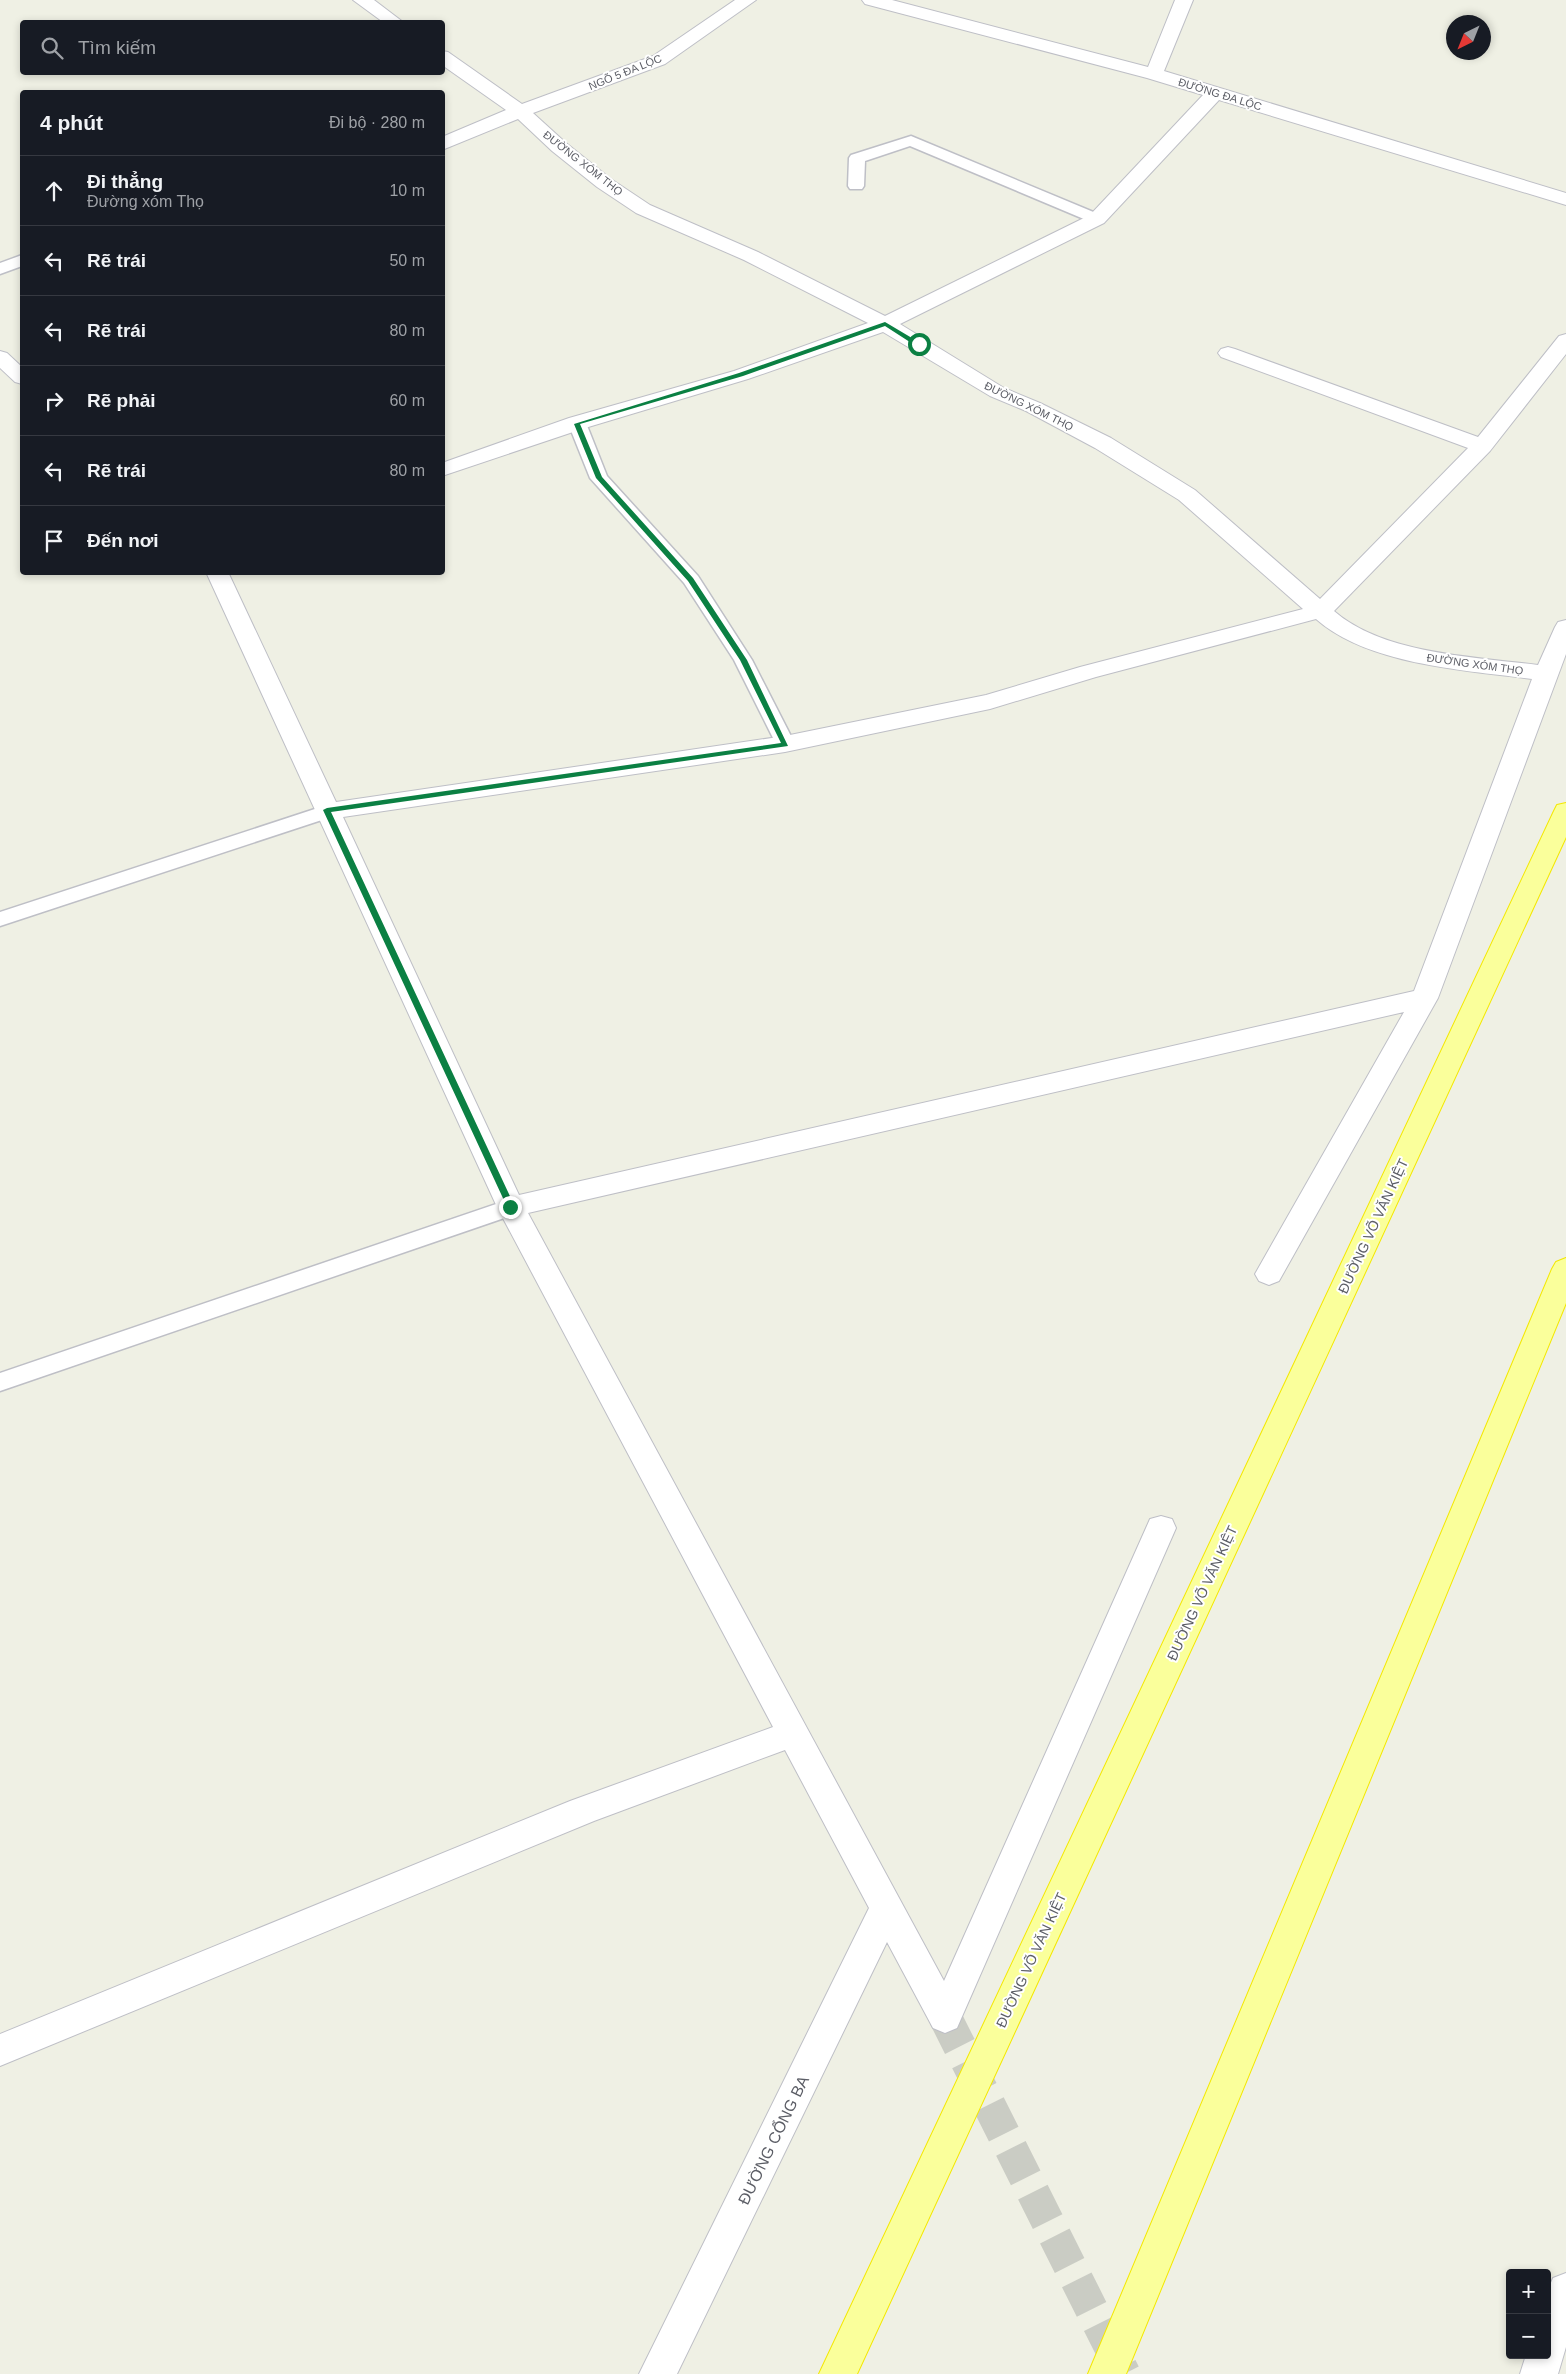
<!DOCTYPE html>
<html lang="vi">
<head>
<meta charset="utf-8">
<style>
  :root { --surface:#171b24; --page:#20242c; --text:#f1f3f6; --muted:#9ea1a6; --line:#363941 }
  body { margin:0; font-family:Helvetica,sans-serif; background:var(--page); color:var(--text) }
  .controls { position:absolute; right:15px; bottom:15px; display:grid; overflow:hidden; border-radius:5px; box-shadow:0 2px 8px #0003 }
  .controls button { width:45px; height:45px; display:grid; place-items:center; padding:0; border:0; border-bottom:1px solid var(--line); background:var(--surface); color:var(--text); font:25px sans-serif }
  .compass { position:absolute; left:1446px; top:15px; width:45px; height:45px; border-radius:50%; background:var(--surface); box-shadow:0 2px 8px #0003; rotate:223deg }
  .stop { position:absolute; width:15px; height:15px; margin:-11px; border:4px solid #0b8043; border-radius:50%; background:#fff }
  .stop.end { background:#0b8043; border-color:#fff; box-shadow:0 1px 5px #0008 }
  .list { margin:0; padding:0; list-style:none }
  h2 { display:flex; justify-content:space-between; align-items:center; height:65px; margin:0; padding:0 20px; font-size:21px }
  h2 small { font-size:16px; font-weight:400; color:var(--muted) }
  .list li { display:grid; grid-template-columns:32px 1fr auto; gap:15px; align-items:center; box-sizing:border-box; height:70px; padding:0 20px; border-top:1px solid var(--line) }
  .list b { display:block; font-size:19px; white-space:nowrap }
  .list p { margin:0; font-size:16px; white-space:nowrap; color:var(--muted) }
  .list em { font-size:16px; font-style:normal; color:var(--muted) }
  .icon { flex:none; width:28px; height:28px; fill:none; stroke:currentColor; stroke-width:2; stroke-linecap:round; stroke-linejoin:round }
  .map { position:relative; flex:none; width:1566px; height:2374px; overflow:hidden }
  .search { position:absolute; background:var(--surface); box-shadow:0 2px 8px #0003; left:20px; top:20px; width:425px; height:55px; display:flex; align-items:center; gap:12px; box-sizing:border-box; padding:0 18px; border-radius:5px; color:var(--muted); font-size:19px }
  .panel { position:absolute; background:var(--surface); box-shadow:0 2px 8px #0003; left:20px; top:90px; width:425px; height:485px; border-radius:5px }
  .map>svg:first-child { display:block }
  .lines { fill:none; stroke-linecap:round; stroke-linejoin:round }
  .minor-tunnel { stroke:#caccc4; stroke-width:33; stroke-dasharray:33 16; stroke-linecap:butt }
  .service-casing { stroke:#bebfc6; stroke-width:3 }
  .minor-casing { stroke:#bebfc6; stroke-width:2 }
  .secondary-casing { stroke:#bfc0c8; stroke-width:2 }
  .trunk-casing { stroke:#f4e800; stroke-width:2 }
  .service { fill:#fff; fill-rule:evenodd }
  .minor { fill:#fff; fill-rule:evenodd }
  .secondary { fill:#fff; fill-rule:evenodd }
  .trunk { fill:#faff9b; fill-rule:evenodd }
  .route { fill:#0b8043 }
  .labels { text-anchor:middle; stroke-width:4; stroke-linejoin:round; paint-order:stroke }
  .far-street-label { font-size:11px; fill:#5c5e66; stroke:#fff }
  .street-label { font-size:14px; fill:#5c5e66; stroke:#fff }
  .near-street-label { font-size:16px; fill:#5c5e66; stroke:#fff }
</style>
</head>
<body>
<div class="map">
<svg width="1566" height="2374" viewBox="0 0 1566 2374">
  <rect width="100%" height="100%" fill="#eff0e4"/>
  <g class="lines">
    <path class="minor-tunnel" d="M945 2017 1124 2374"/>
    <g class="service-casing">
      <path id="service" d="M911 136 1103 216 1105 219 1103 222H1091L910 146 865 161 864 186 862 189H850L848 186 849 158 851 155Z
        M22 255V266L0 274V263Z
        M577 418 583 419 586 423 607 476 698 576 752 660 795 744 792 748 785 750 778 748 734 660 684 583 590 478 568 423 571 419Z
        M327 805 334 806 337 811 334 816 0 926V912Z
        M511 1199 519 1201 522 1207 519 1213 0 1391V1373Z"/>
    </g>
    <g class="minor-casing">
      <path id="minor" d="M353 0H374L403 22H383Z
        M735 0H756L665 64 533 113 566 143 611 179 650 205 758 252 885 316 1090 215 1203 95 1147 78 865 4 862 0H892L1148 67 1175 0H1193L1164 71 1566 193V205L1219 100 1104 223 900 324 1004 388 1040 403 1111 438 1195 490 1320 599 1468 448 1221 357 1218 353 1221 349 1228 347 1235 349 1478 437 1559 336 1566 334V354L1490 451 1334 611C1383 654 1475 657 1538 665L1555 627 1558 622 1566 620V654L1438 998 1279 1281 1269 1285 1259 1281 1255 1274 1404 1012 528 1213 944 1981 1146 1528 1150 1519 1161 1516 1172 1519 1176 1528 957 2028 945 2033 933 2028 887 1942 677 2374H639L869 1908 785 1750 594 1821 0 2066V2034L570 1801 773 1727 497 1207 206 572H228L336 802 785 736 986 695 1080 667 1303 609 1179 500 1095 448 1026 411 990 396 883 332 748 379 585 428 442 476V463L569 418 734 371 868 323 744 260 636 213 597 187 552 151 518 119 442 150V137L506 110 442 65V51L448 52 522 104 653 56ZM1316 619C1368 665 1465 670 1532 679L1414 991 519 1195 343 817 785 752 990 709 1096 677Z
        M0 351 7 353 22 367V384L15 382 0 368Z"/>
    </g>
    <g class="secondary-casing">
      <path id="secondary" d="M1566 2273V2347L1558 2374H1520L1526 2355H1547V2292L1553 2278Z"/>
    </g>
    <g class="trunk-casing">
      <path id="trunk" d="M1566 803V837L857 2374H819L1554 811 1557 805Z
        M1566 1258V1303L1126 2374H1088L1552 1269 1556 1262Z"/>
    </g>
    <use href="#service" class="service"/>
    <use href="#minor" class="minor"/>
    <use href="#secondary" class="secondary"/>
    <use href="#trunk" class="trunk"/>
  </g>
  <path class="route" d="M885 322 922 344 916 346 885 326 743 376 580 424 602 477 693 578 747 660 788 746 331 812 515 1207 513 1209H508L323 810 327 808 781 743 740 660 688 581 596 478 574 424 739 373Z"/>
  <g class="labels">
    <g class="far-street-label">
      <text transform="translate(625 72) rotate(-22)" y="4">NGÕ 5 ĐA LỘC</text>
      <text transform="translate(1220 94) rotate(17)" y="4">ĐƯỜNG ĐA LỘC</text>
      <text transform="translate(583 163) rotate(38)" y="4">ĐƯỜNG XÓM THỌ</text>
      <text transform="translate(1029 406) rotate(26)" y="4">ĐƯỜNG XÓM THỌ</text>
      <text transform="translate(1475 664) rotate(8)" y="4">ĐƯỜNG XÓM THỌ</text>
    </g>
    <g class="street-label">
      <text transform="translate(1373 1226) rotate(-65)" y="5">ĐƯỜNG VÕ VĂN KIỆT</text>
      <text transform="translate(1202 1593) rotate(-65)" y="5">ĐƯỜNG VÕ VĂN KIỆT</text>
      <text transform="translate(1031 1960) rotate(-65)" y="5">ĐƯỜNG VÕ VĂN KIỆT</text>
    </g>
    <g class="near-street-label">
      <text transform="translate(773 2140) rotate(-64)" y="6">ĐƯỜNG CỔNG BA</text>
    </g>
  </g>
</svg>
<div class="controls">
<button>+</button>
<button>−</button>
</div>
<svg class="compass" viewBox="-18 -18 36 36"><path d="M0-13l5 13h-10z" fill="#e53935"/><path d="M0 13l5-13h-10z" fill="#9ea1a6"/></svg>
<div class="stop" style="left:919px;top:344px"></div>
<div class="stop end" style="left:510px;top:1207px"></div>
<div class="search"><svg class="icon" aria-label="search" viewBox="0 0 24 24"><circle cx="10" cy="10" r="6"/><path d="M15 15l6 6"/></svg>Tìm kiếm</div>
<section class="panel">
<h2>4 phút<small>Đi bộ · 280 m</small></h2>
<ul class="list">
<li><svg class="icon" aria-label="ahead" viewBox="0 0 24 24"><path d="M12 20V5M6 11l6-6 6 6"/></svg><div><b>Đi thẳng</b><p>Đường xóm Thọ</p></div><em>10 m</em></li>
<li><svg class="icon" aria-label="left" viewBox="0 0 24 24"><path d="M17 20v-9H6M10 6l-5 5 5 5"/></svg><div><b>Rẽ trái</b></div><em>50 m</em></li>
<li><svg class="icon" aria-label="left" viewBox="0 0 24 24"><path d="M17 20v-9H6M10 6l-5 5 5 5"/></svg><div><b>Rẽ trái</b></div><em>80 m</em></li>
<li><svg class="icon" aria-label="right" viewBox="0 0 24 24"><path d="M7 20v-9h11M14 6l5 5-5 5"/></svg><div><b>Rẽ phải</b></div><em>60 m</em></li>
<li><svg class="icon" aria-label="left" viewBox="0 0 24 24"><path d="M17 20v-9H6M10 6l-5 5 5 5"/></svg><div><b>Rẽ trái</b></div><em>80 m</em></li>
<li><svg class="icon" aria-label="arrive" viewBox="0 0 24 24"><path d="M6 21V4h12l-3 4 3 4H6"/></svg><div><b>Đến nơi</b></div></li>
</ul>
</section>
</div>
</body>
</html>
